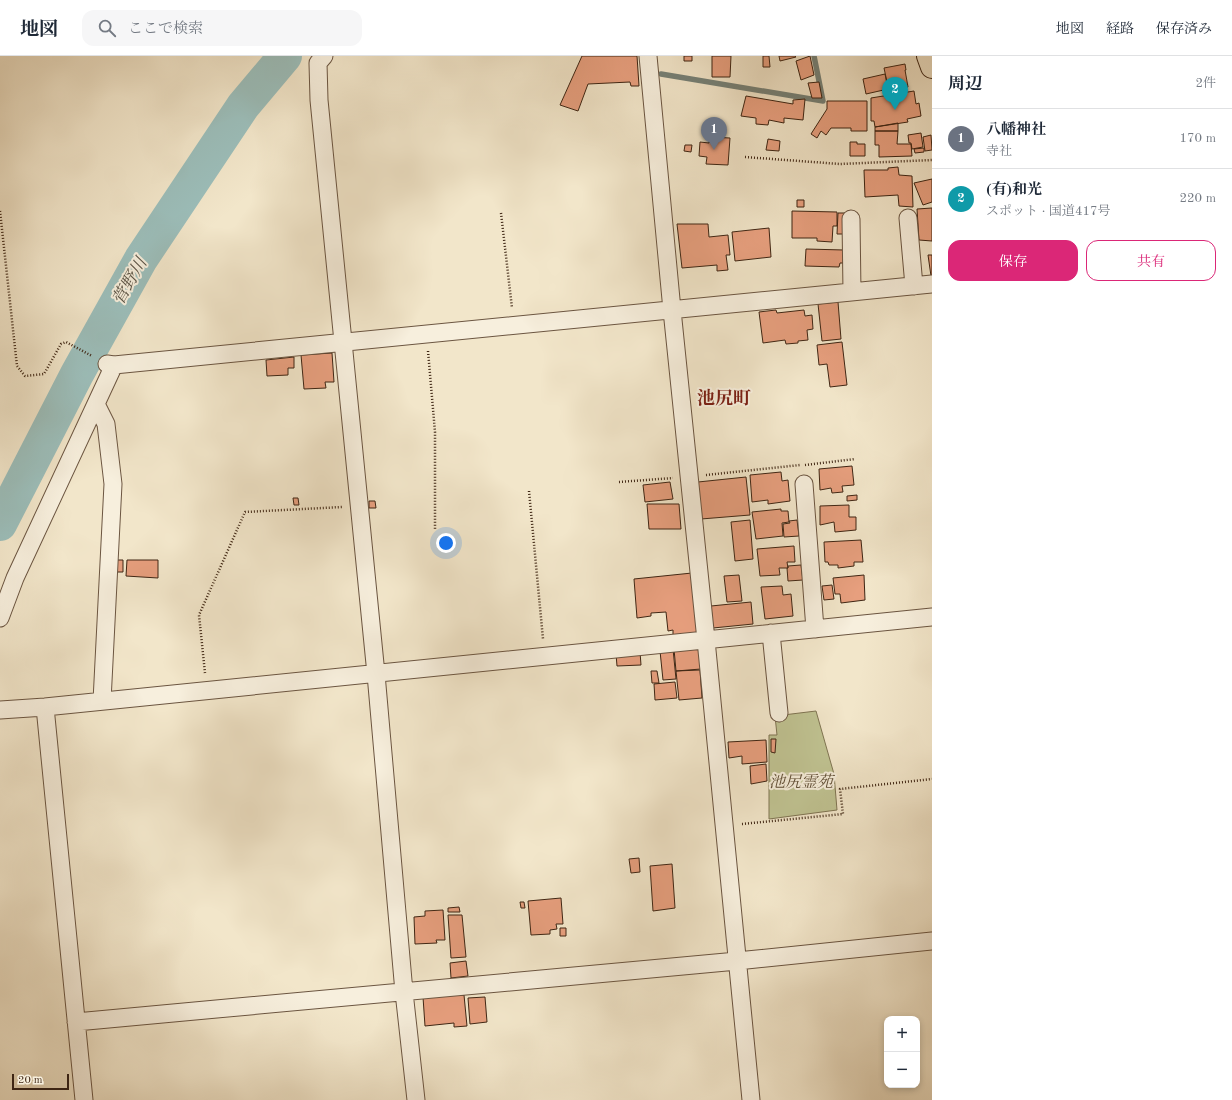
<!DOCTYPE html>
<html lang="ja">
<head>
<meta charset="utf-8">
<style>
  :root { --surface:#fff; --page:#f6f6f7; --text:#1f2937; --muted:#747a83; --line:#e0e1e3; --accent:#db2777 }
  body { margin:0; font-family:"Old Standard TT","Noto Serif JP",serif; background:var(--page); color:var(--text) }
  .controls { position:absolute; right:12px; bottom:12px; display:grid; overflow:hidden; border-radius:8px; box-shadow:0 2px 6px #0003 }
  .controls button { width:36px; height:36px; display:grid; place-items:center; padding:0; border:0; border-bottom:1px solid var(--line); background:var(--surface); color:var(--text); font:20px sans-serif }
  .scale { position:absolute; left:12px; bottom:10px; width:57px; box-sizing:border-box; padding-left:4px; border:2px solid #3e2513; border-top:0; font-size:11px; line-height:14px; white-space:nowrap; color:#3e2513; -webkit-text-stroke:3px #f7efdd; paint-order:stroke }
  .you { position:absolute; left:446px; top:487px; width:14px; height:14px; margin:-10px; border:3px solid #fff; border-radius:50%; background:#1a73e8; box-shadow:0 0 0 6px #1a73e833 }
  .badge { display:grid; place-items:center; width:26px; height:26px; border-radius:50%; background:var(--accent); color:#fff; font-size:13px; font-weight:700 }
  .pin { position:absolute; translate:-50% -33px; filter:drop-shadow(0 1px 2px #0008) }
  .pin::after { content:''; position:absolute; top:21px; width:14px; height:12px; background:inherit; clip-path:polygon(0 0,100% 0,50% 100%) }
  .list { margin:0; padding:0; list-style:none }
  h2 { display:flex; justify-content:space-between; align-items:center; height:52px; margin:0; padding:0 16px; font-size:17px }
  h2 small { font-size:13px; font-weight:400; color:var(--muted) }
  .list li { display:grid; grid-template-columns:26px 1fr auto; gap:12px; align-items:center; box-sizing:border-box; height:60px; padding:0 16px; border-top:1px solid var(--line) }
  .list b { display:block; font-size:15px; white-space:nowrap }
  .list p { margin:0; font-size:13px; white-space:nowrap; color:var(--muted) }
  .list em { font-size:13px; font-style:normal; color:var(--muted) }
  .actions { display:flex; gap:8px; padding:12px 16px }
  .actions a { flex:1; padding:9px 0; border:1px solid var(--accent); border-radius:12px; text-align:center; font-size:14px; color:var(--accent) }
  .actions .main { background:var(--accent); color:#fff }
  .icon { flex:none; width:22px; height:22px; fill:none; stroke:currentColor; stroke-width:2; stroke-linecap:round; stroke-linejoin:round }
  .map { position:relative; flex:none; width:932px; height:1044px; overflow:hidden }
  header { display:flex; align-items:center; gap:24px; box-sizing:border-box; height:56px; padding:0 20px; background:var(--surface); border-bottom:1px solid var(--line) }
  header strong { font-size:19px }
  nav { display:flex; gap:22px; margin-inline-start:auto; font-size:14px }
  .search { width:280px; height:36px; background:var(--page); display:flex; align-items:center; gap:10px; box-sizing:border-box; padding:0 14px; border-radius:12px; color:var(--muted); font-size:15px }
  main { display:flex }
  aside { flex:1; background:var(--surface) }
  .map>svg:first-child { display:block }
  .green { fill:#c0c392; stroke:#7f7452 }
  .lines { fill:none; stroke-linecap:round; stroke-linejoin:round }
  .stream { stroke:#768177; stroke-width:5.5 }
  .river { stroke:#9cbeba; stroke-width:34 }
  .building { fill:#e79f7e; stroke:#3e2513 }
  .minor-casing { stroke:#6b5541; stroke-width:19 }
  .trunk-casing { stroke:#3e2513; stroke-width:24 }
  .path { stroke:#3e2513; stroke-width:2.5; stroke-dasharray:1 2; stroke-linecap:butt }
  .minor { stroke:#f7efdd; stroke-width:17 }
  .trunk { stroke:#f2e6ca; stroke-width:22 }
  .labels { text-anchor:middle; stroke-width:4; stroke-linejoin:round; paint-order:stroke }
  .park-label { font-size:16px; font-style:italic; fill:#5e4c33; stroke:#f7efdd }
  .water-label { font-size:17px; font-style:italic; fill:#5a5345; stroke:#f7efdd }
  .quarter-label { font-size:18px; font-weight:bold; fill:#7a1f14; stroke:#f7efdd }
</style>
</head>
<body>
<header>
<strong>地図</strong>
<div class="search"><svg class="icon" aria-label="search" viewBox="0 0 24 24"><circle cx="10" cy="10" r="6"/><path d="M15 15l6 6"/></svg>ここで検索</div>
<nav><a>地図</a><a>経路</a><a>保存済み</a></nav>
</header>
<main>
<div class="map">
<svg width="932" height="1044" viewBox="0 0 932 1044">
  <rect width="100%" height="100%" fill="#f2e6ca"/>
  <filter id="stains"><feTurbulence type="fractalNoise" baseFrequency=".005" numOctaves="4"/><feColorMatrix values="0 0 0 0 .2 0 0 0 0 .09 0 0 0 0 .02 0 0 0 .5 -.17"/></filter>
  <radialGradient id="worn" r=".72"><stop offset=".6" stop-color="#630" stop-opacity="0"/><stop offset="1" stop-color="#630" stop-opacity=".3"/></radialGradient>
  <path class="green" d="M816 655 834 718 837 754 769 763V679H777L775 660Z"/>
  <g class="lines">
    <path class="stream" d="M661 18 823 45 814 0"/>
    <path class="river" d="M0 468 77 318 141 203 243 50 285 0"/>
  </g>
  <path class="building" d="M582 0H637L639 30H631L630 26 588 28 578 55 560 49Z
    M684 0H692V5H684Z
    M712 0H731L730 21H712Z
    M763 0H769L770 11H763Z
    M779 0H795L796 1 780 5Z
    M810 0 814 19 801 24 796 5Z
    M905 8 906 14H905L908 31 889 35 884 12Z
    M885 18 888 33 866 38 863 23Z
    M819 26 822 42H812L808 27Z
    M914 35 916 48 919 47 921 60 907 63 908 66 875 71 874 65H871V42Z
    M746 40 793 48V44L805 43 803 64 784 62V67L769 64 768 69 756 68V62L741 60Z
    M827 45H867V75H851V72H831L826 79 821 75 817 82 811 78 827 53Z
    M898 67V75H875V71Z
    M875 75H898L897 88H911L912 100 879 101V89H875Z
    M921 77 923 91 912 93 911 87H909L908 79Z
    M931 79 932 94 925 95 923 81Z
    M710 81 730 82 728 109 706 108 707 101 699 100 700 86 709 87Z
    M768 83 780 85 779 95 766 94Z
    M850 86H857V88H865V100H850Z
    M685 89H692L691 96 684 95Z
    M924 92V96L915 97 914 93Z
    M898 111 899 119 912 120 913 151 899 150 898 139 865 141 864 114H888V112Z
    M932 123V146L923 149 914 127Z
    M797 144H804V151H797Z
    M932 152V185L919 184 917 153Z
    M792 155 837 156V170H833L832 186 817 185V182H792Z
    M838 157H848L847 178H837Z
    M677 168H708L709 181 728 179 730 199H726L728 214 717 215V209L682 212Z
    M769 172 771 201 735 205 732 176Z
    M806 193 844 194V207H840L839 211 805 210Z
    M928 199H932V220H931Z
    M838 246 841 283 822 285 818 248Z
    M776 254 777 257 804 254 805 260 812 259 813 273 807 274 808 284 798 285V287L786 288 785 284 763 287 759 256Z
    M842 286 847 329 830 331 827 308 819 309 817 289Z
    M332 297 334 326H325L326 332 304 333 301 299Z
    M294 301V312H288V319L267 320 266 304Z
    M852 410 854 429 842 430 843 436 832 437 831 432 820 434 819 413Z
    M781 416 782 425 788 424 790 445 768 448V444L752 446 750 419Z
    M746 421 750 459 701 463 698 426Z
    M670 426 673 443 645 446 643 429Z
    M857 439V444L847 445V440Z
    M293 442H298L299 449H294Z
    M369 445H375L376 452H369Z
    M647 448H679L681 473H649Z
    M849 449V461H856V474L835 476 834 466 820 469V450Z
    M781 453V455H788L789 466 782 467 783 480 756 483 752 456Z
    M750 464 753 503 735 505 731 466Z
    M797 464 799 480 784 481 783 468 790 467 789 465Z
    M861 484 863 506H854V510L838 512V509H829L828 506H825L824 486Z
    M794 490 795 506H787L788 512H779L780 519 760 520 757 493Z
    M113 504H123V516H112Z
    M127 504H158V522L126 520Z
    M801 509 803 524 788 525 787 512H788V510Z
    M692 517 698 581 673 579V574L668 575 666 556 651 557V560L637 562 634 523Z
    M739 519 742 545 727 546 724 520Z
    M864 519 865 544 841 547 840 538H835L833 522Z
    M832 529 834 543 824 544 822 530Z
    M782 530 783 539 791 538 793 560 765 563 761 531Z
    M751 546 753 568 713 572 711 550Z
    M699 590 701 613 676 615 674 593Z
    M673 593 676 623 663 624 660 595Z
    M640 596 641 609 617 610 616 598Z
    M700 614 702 642 679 644 676 615Z
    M651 615H657L659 627H652Z
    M675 626 677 642 655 644 654 628Z
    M771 683H776L775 697 771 696Z
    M766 684 767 706 742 708V700L729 702 728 686Z
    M766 708 767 725 751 728 750 710Z
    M639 802 640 816 631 817 629 803Z
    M672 808 675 852 653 855 650 810Z
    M561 842 563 868H556L557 873 550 874V878L531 879 528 845Z
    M520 846H524L525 852H521Z
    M459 851 460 856H448V852Z
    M443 854 445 884H436L437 887 415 888 414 861 425 860V855Z
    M448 859H462L466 901 451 902Z
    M560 872H566V880H560Z
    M466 905 468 920 451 922 450 907Z
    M464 939 467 970 454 971V967L425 970 423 941Z
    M485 941 487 966 470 968 468 942Z"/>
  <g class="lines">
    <g class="minor-casing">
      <path id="minor" d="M324 0 318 7 319 44 376 618 404 936 416 1044
        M648 0 672 254 706 584 751 1044
        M908 162 914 230
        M851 163 852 236
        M107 308 114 309 932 228
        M96 348 106 368 113 428 102 645
        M804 428 815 573
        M0 562 15 522 114 309
        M771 577 779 657
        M45 651 84 1044
        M0 654 45 651 932 561
        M76 966 737 905 932 885"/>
    </g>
    <g class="trunk-casing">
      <path id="trunk" d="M928 0 932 11"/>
    </g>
    <path class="path" d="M745 101 840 108 932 104
      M0 155 17 310 25 320 44 318 61 288 66 286 92 300
      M501 157 512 252
      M428 295 435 376V474
      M805 409 855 403
      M706 419 800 409
      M619 426 673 422
      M529 435 543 583
      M205 617 199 559 245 456 342 451
      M742 768 843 758 840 733 932 723"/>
    <use href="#minor" class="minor"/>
    <use href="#trunk" class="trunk"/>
  </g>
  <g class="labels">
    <g class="park-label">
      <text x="801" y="731">池尻霊苑</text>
    </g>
    <g class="water-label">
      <text transform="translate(129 225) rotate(-60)" y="6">菅野川</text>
    </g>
    <g class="quarter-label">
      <text x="724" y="348">池尻町</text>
    </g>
  </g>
  <rect width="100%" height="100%" filter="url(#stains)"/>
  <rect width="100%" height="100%" fill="url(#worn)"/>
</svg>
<div class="controls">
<button>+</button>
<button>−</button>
</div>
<div class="scale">20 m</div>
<div class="you"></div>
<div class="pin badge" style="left:714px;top:94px;background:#6b7280">1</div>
<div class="pin badge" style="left:895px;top:54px;background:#0f9aa8">2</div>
</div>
<aside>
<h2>周辺<small>2件</small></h2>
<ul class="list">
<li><span class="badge" style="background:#6b7280">1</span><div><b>八幡神社</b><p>寺社</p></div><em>170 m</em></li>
<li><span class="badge" style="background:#0f9aa8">2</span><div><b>(有)和光</b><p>スポット · 国道417号</p></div><em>220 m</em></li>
</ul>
<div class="actions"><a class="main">保存</a><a>共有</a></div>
</aside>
</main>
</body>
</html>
